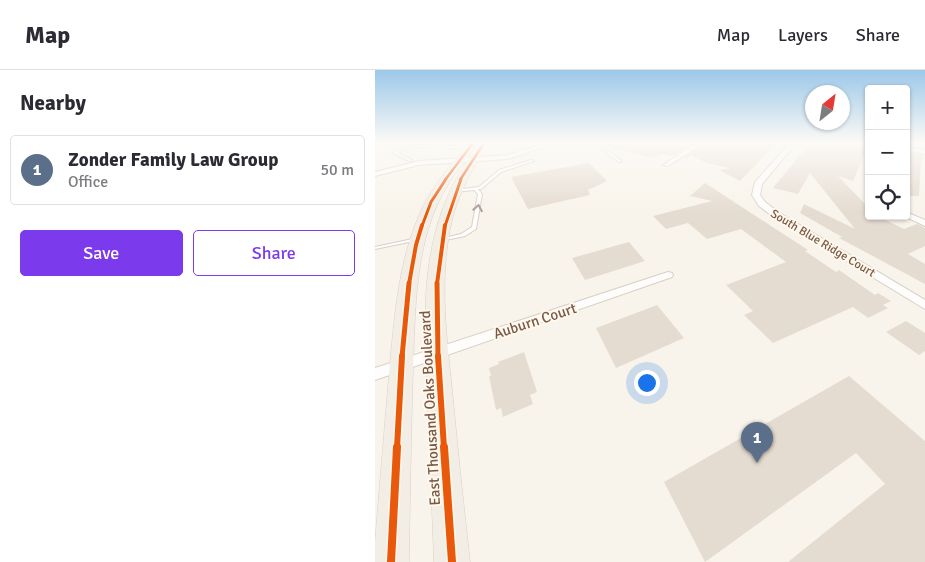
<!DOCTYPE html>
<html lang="en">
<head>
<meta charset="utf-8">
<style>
  :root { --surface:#fff; --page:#f7f7f7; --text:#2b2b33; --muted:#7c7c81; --line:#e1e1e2; --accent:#7c3aed }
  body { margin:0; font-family:Signika,sans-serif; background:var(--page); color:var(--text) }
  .controls { position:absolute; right:15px; top:15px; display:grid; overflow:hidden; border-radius:5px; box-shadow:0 1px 4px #0004 }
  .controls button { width:45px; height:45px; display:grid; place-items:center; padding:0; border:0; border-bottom:1px solid var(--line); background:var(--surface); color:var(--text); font:25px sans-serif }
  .compass { position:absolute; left:430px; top:15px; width:45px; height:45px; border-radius:50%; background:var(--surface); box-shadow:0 1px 4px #0004; rotate:30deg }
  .you { position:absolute; left:271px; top:312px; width:18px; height:18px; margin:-12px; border:4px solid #fff; border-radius:50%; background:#1a73e8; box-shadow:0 0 0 8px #1a73e833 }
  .badge { display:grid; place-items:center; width:32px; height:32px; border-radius:50%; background:var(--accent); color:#fff; font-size:16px; font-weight:700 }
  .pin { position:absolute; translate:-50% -41px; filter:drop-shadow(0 1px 2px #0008) }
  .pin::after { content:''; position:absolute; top:26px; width:18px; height:15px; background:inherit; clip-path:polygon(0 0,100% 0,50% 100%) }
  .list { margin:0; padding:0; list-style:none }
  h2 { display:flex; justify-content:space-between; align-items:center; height:65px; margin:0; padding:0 20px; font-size:21px }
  h2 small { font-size:16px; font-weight:400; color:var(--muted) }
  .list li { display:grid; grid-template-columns:32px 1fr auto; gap:15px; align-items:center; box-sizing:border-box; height:70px; margin:0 10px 10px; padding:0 10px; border:1px solid var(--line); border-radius:5px }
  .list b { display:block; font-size:19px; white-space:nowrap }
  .list p { margin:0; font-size:16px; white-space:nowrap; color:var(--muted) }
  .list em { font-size:16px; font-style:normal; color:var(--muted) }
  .actions { display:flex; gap:10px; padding:15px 20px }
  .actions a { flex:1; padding:11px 0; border:1px solid var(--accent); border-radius:5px; text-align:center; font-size:18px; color:var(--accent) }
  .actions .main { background:var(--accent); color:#fff }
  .icon { flex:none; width:28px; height:28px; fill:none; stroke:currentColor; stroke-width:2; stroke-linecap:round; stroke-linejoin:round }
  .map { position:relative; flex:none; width:550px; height:492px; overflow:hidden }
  header { display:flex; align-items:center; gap:30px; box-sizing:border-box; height:70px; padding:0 25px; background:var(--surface); border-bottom:1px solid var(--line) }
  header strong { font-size:24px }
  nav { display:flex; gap:28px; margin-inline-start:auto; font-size:18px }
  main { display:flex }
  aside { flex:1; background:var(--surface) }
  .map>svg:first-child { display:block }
  .building { fill:#e5dcd1 }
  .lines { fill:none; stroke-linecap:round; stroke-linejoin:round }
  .lane-casing { stroke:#d7d0c8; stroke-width:2 }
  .street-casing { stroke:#d7d0c8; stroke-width:2 }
  .primary-casing { stroke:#dad0c8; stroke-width:1 }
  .lane { fill:#fefdfc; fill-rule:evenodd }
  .street { fill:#fefdfc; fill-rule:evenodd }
  .primary { fill:#f3eee5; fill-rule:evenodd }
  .cycleway-far5-casing { stroke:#fff8ed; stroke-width:4.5 }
  .cycleway-far4-casing { stroke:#fff8ed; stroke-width:5 }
  .cycleway-far3-casing { stroke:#fff8ed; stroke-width:6 }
  .cycleway-far2-casing { stroke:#fff8ed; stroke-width:8 }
  .cycleway-far1-casing { stroke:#fff8ed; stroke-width:9 }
  .cycleway-casing { stroke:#fff8ed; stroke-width:11 }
  .cycleway-far5 { stroke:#e8590c; stroke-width:2.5 }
  .cycleway-far4 { stroke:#e8590c; stroke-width:3 }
  .cycleway-far3 { stroke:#e8590c; stroke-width:4 }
  .cycleway-far2 { stroke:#e8590c; stroke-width:5 }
  .cycleway-far1 { stroke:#e8590c; stroke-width:6 }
  .cycleway { stroke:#e8590c; stroke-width:8 }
  .oneway { stroke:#af9b8f }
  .labels { text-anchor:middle; stroke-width:4; stroke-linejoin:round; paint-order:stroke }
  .far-street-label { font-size:12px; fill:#7a5a47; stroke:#fff8ed }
  .street-label { font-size:15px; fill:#7a5a47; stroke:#fff8ed }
</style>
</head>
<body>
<header>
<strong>Map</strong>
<nav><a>Map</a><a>Layers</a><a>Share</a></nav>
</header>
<main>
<aside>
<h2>Nearby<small></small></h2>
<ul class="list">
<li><span class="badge" style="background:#5c6f8a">1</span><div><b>Zonder Family Law Group</b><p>Office</p></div><em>50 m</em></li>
</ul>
<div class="actions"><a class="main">Save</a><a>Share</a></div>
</aside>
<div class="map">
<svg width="550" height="492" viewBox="0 0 550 492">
  <rect width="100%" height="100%" fill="#f8f4eb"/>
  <path class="building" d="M233 73H319L298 86 286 84 277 88 233 77Z
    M331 73H402L365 111 344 100 355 98 332 93 315 85 312 89 308 88Z
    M435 73H467L490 77 489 79H491L478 111 463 106 494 138V146H502L529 159 542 154 550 158V176L533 184 550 194V214L464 168 467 167 425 143 429 134 480 159 435 103 423 124 398 118Z
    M531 83 548 86 547 92 546 91 544 126H531Z
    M214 93 232 111 213 120 215 125 153 139 136 107Z
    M330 113 433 180 430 181 461 202 464 200 500 225 503 223 516 231 508 235 513 238 493 248 478 237 398 273 369 245 378 241 351 215 411 192 366 159 332 169 313 153 291 159 278 146 337 131 315 126Z
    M254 172 270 191 210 210 197 188Z
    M282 235 309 268 241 298 221 258Z
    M531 251 550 263V281L544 285 511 262Z
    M149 282 162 322 155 325 158 334 128 347 126 338 121 340 114 306H116L114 298 124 294 123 292Z
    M474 306 550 371V492H413L510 414 481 383 330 492 289 412Z"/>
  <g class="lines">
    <g class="lane-casing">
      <path id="lane" d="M0 73H4L1 75Z
        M219 73H222L247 91 244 92Z
        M41 75 81 76 82 77 81 78 41 77 23 83 37 90 36 92 18 83Z
        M156 90 159 91 126 102 106 119H103L107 124 101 159 90 166 65 171V169L86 164 97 157 103 124 99 120 80 122 78 121 79 120 104 117 124 100Z
        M42 168 44 169V170L0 179V177Z"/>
    </g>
    <g class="street-casing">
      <path id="street" d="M172 73H180L133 89 44 95 0 106V102L44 91 132 85Z
        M322 73H329L293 96 288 95Z
        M415 73H421L387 114 385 125 390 132 403 142 550 230V239L397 146 384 136 377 125 380 112Z
        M486 73H494V76L487 74Z
        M531 77 550 80V84L531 81Z
        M531 142 550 150V156L529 146H531Z
        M293 202 297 203 298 205 297 207 0 310V298Z"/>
    </g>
    <g class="primary-casing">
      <path id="primary" d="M93 73H103C87 95 70 115 60 140 40 189 40 245 38 298 36 363 35 427 34 492H0V472C5 412 10 353 15 293 20 242 24 189 46 141 57 116 76 95 93 73Z
        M97 88 102 91C92 110 82 129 77 150 63 209 72 270 78 329 83 383 89 438 95 492H59C57 440 55 388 53 336 49 247 42 166 93 89Z"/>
    </g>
    <use href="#lane" class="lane"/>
    <use href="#street" class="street"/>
    <use href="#primary" class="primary"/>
    <g class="cycleway-far5-casing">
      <path id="cycleway-far5" d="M70 110 98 73
        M85 110 109 73"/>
    </g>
    <g class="cycleway-far4-casing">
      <path id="cycleway-far4" d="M47 156 56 132 71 109
        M70 156 86 109"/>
    </g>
    <g class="cycleway-far3-casing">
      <path id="cycleway-far3" d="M34 214 41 175 47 155
        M62 214 70 155"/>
    </g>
    <g class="cycleway-far2-casing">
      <path id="cycleway-far2" d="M62 213 63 287
        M27 287 34 213"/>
    </g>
    <g class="cycleway-far1-casing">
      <path id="cycleway-far1" d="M63 286 69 378
        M22 378 27 286"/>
    </g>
    <g class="cycleway-casing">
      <path id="cycleway" d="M69 377 77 492
        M16 492 22 377"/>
    </g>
    <use href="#cycleway-far5" class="cycleway-far5"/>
    <use href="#cycleway-far4" class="cycleway-far4"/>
    <use href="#cycleway-far3" class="cycleway-far3"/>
    <use href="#cycleway-far2" class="cycleway-far2"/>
    <use href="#cycleway-far1" class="cycleway-far1"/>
    <use href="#cycleway" class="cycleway"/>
  </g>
  <defs><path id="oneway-chevron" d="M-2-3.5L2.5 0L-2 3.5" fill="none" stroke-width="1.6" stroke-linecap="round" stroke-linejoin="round" transform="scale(1.25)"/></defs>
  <use class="oneway" href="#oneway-chevron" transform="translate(103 138) rotate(-80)"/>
  <linearGradient id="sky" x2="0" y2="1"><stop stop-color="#9cc8e9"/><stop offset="0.51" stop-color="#fcfaf6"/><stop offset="1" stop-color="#fcfaf6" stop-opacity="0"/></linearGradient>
  <rect width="550" height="142" fill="url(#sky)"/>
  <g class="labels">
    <g class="far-street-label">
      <text transform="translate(448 173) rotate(31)" y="4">South Blue Ridge Court</text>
    </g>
    <g class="street-label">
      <text transform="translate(160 251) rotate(-18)" y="5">Auburn Court</text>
      <text transform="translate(55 338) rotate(-93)" y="5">East Thousand Oaks Boulevard</text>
    </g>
  </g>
</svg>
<div class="controls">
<button>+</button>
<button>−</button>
<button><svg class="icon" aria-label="locate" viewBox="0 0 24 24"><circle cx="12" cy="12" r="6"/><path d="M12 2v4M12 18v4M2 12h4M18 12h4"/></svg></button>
</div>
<svg class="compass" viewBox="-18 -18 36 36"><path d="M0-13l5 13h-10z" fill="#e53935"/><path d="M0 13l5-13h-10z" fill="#7c7c81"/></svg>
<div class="you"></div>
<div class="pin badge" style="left:382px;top:393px;background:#5c6f8a">1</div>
</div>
</main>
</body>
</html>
